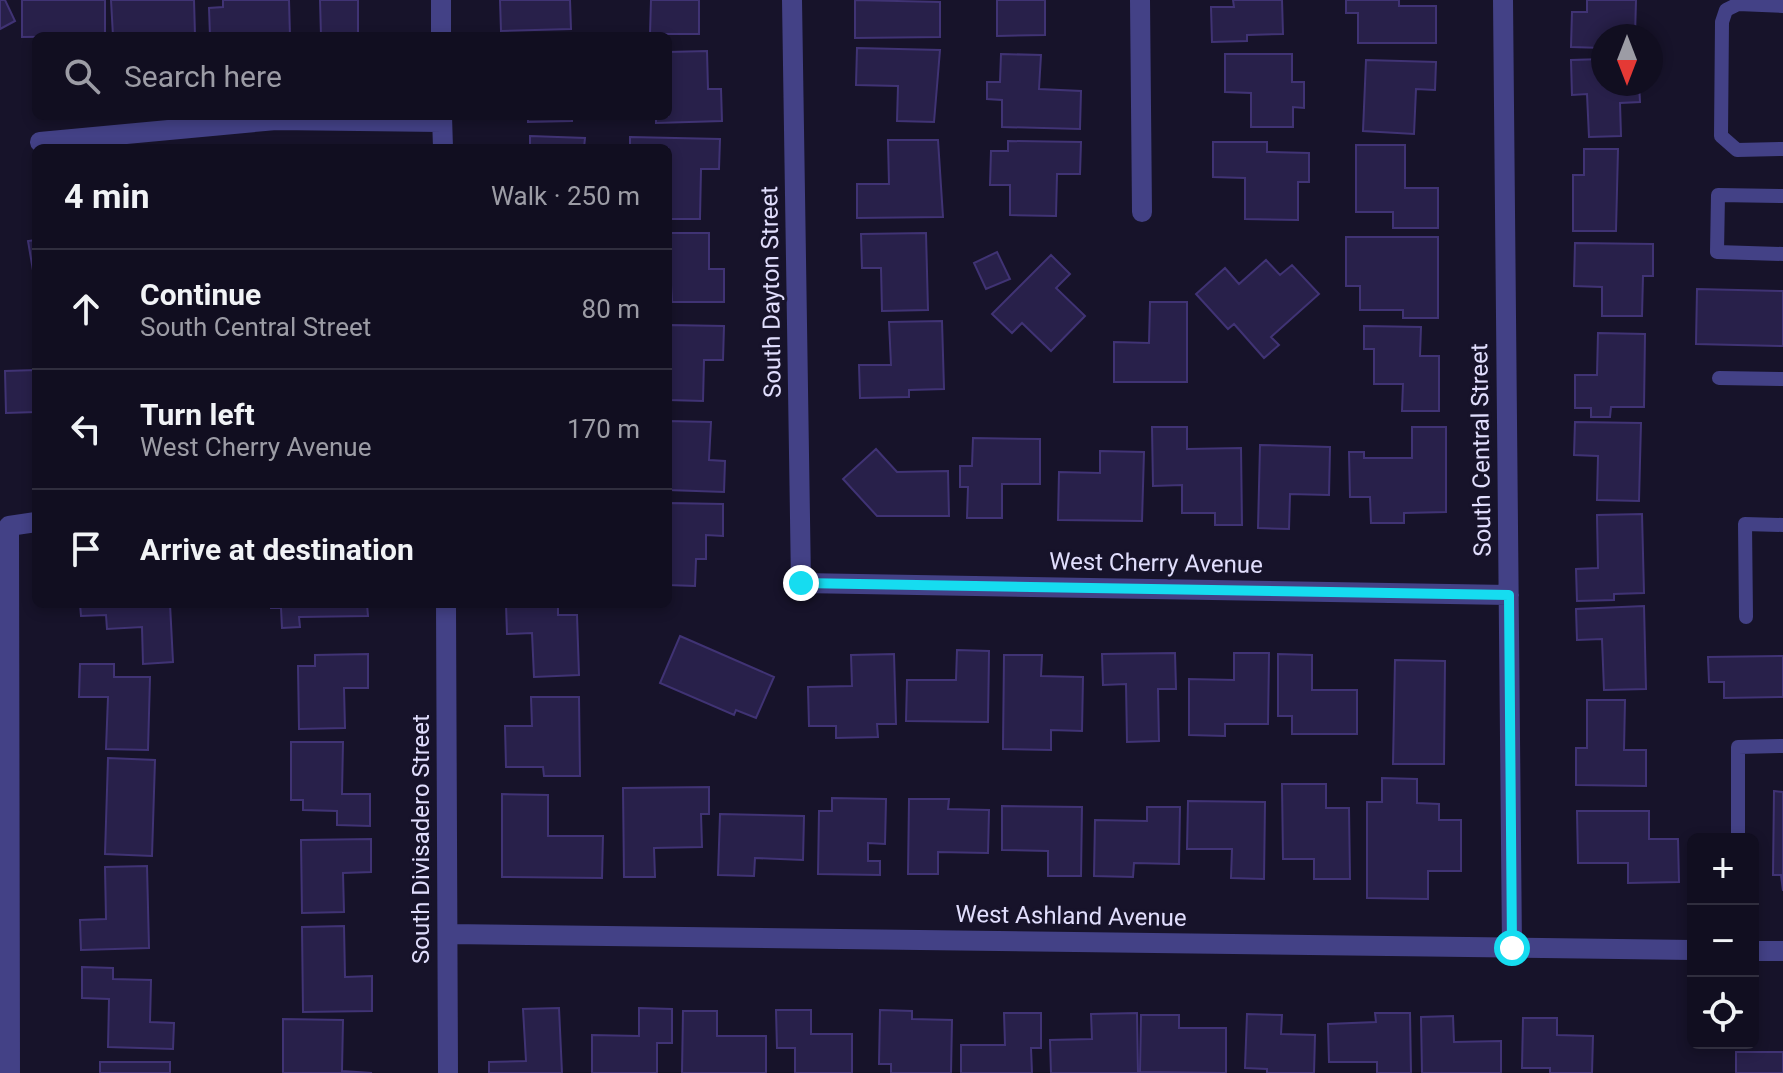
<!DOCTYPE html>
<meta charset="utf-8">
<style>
:root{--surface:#110e20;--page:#1e1c2d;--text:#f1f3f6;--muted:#9c9ca5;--line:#302e3e}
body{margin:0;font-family:Roboto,sans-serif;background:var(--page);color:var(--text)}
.controls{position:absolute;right:24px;bottom:24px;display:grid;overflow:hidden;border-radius:12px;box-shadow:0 4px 12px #0003}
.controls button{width:72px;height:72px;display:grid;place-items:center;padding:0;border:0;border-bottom:2px solid var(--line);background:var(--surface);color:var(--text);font:40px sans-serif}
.compass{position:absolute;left:1591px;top:24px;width:72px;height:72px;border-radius:50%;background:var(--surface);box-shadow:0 4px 12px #0003;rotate:180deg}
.stop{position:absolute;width:24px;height:24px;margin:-18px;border:6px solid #16dcf0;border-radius:50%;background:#fff}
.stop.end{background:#16dcf0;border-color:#fff;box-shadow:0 2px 8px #0008}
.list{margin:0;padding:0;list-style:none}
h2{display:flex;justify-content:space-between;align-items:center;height:104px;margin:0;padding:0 32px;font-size:34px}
h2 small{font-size:26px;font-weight:400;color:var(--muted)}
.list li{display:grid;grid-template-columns:52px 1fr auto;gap:24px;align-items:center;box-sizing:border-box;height:120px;padding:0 32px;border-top:2px solid var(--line)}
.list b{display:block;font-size:30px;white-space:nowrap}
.list p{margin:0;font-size:26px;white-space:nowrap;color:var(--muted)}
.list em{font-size:26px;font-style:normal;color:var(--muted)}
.icon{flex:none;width:44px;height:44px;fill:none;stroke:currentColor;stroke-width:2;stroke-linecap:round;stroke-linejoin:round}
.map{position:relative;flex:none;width:1783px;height:1073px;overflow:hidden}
.search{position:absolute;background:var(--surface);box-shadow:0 4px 12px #0003;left:32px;top:32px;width:640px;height:88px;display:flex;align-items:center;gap:20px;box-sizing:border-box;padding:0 28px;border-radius:12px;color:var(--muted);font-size:30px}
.panel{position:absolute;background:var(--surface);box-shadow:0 4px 12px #0003;left:32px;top:144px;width:640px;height:464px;border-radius:12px}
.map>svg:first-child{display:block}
.building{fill:#28204a;stroke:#403374;stroke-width:2}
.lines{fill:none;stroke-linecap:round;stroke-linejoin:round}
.service{stroke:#434186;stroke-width:14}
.minor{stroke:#434186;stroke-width:20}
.route{stroke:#16dcf0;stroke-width:10}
.labels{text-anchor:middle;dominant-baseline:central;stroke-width:6;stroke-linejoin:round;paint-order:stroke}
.street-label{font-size:24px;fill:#e1defd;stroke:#17132a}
</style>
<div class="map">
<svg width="1783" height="1073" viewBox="0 0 1783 1073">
<rect width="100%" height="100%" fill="#17132a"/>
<path class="building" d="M0,0h5l10,21 -15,8z
M22,0h83v36l-83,1z
M111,0h83l1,35 -82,1z
M223,0h66l1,36h-80l-1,-28 14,-1z
M320,0h38v36h-37z
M500,0h70l1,29 -70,2z
M651,0h48v34h-49z
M855,0l85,2v35l-85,1z
M997,0h48v35l-48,1z
M1233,0h49l1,34 -36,1v6l-35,1 -1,-35h23z
M1346,0h53v6h37v37h-78v-30h-12z
M1587,0h49l-1,36h-32v12l-32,-1 1,-35h15z
M857,48l83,2 -6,72 -37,-1 1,-35 -42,-1z
M707,51l1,38h13l1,32 -66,2v-7h12v-64z
M1001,54l40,1 -2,34 42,2 -1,38 -78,-2v-27l-15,-1v-17h13z
M1225,54h67v28h12v26l-11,-1v20h-42v-34l-26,-1z
M1603,59v25h36l1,18 -20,1 1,33 -32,1 -2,-43 -15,1 -1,-35z
M1366,60l70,2 -1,28 -19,-1 -2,45 -51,-3z
M528,116h44v5l-44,1z
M530,136l55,2 -1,10h-54z
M630,137l90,2 -1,30h-18l-1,50h-32v-71h-38z
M888,140h50l5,77 -86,1v-34h32z
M1008,141l73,1 -1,32h-23l-1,42 -46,-1v-30h-20l1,-34h17z
M1213,142h54v10l42,1v29h-11v38l-53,-1v-41l-32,-1z
M1356,145h49v43h33v40h-45v-16h-37z
M1584,149h34l-2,82h-43v-56h11z
M668,233h41v36h15v33h-52z
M926,233l2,77 -46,1 -1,-43h-19l-1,-34z
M1346,237h92v81h-35v-8h-43v-24h-14z
M36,240v48l-8,-47z
M1575,243l78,1v32h-10l-1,40h-40v-29l-28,-1z
M997,252l13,27 -24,10 -12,-26z
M1051,255l19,19 -14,14 29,28 -34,35 -29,-28 -10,10 -20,-19z
M1266,260l14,15 12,-10 27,29 -48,43 8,8 -15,13 -30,-34 -6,5 -32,-35 29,-26 14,16z
M1697,289l86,2v55l-87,-2z
M1150,302h37v80h-73v-40l35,1z
M942,321l2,68 -35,1v7l-49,1 -1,-33h32l-2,-43z
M669,325l55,1 -1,34h-19l-1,41 -35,-1z
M1364,326l57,1 -1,29h19v55h-37l1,-27h-29v-35h-10z
M1598,333l47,1 -1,73h-33l-1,10h-19v-9h-16v-33h22z
M36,370v42l-30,1 -1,-42z
M668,421l43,1 -2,38 16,1 -1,31 -56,-2z
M1575,422l66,1 -2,78 -42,-1 1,-44 -24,-1z
M1152,427h35v22l54,-1 1,77h-27v-12h-33v-28l-29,1z
M1412,427h34v85l-42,1v10h-33l-1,-26h-20l-1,-45h15v6h48z
M973,438l67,1v45h-38v34h-35l1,-31h-8v-21h12z
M1260,445l70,2 -1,48 -39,-1 -1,35 -31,-1z
M876,449l21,23 51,-1 1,45h-72l-34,-37z
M1100,451l44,1 -2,69 -84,-1 1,-48 41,1z
M668,503l55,1v32l-17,-1v24h-10l-1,27 -27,-1z
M1642,514l2,79 -30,1v6l-37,1 -1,-32 22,-1 -1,-53z
M80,604h90l3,58 -30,2 -1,-37 -35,2 -1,-14 -25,1z
M271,604h96l1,12 -69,1 1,10 -18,1 -1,-20h-10z
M506,604h52v11h19l2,60 -45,2 -2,-44 -25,1z
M1644,606l2,83 -42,1 -2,-51 -25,1 -1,-31z
M680,636l94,41 -18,41 -20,-8 -2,5 -74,-32z
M957,650l32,1 -1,71 -82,-1 1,-41h49z
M1175,653l1,36h-18l1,52 -32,1 -1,-58 -23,1 -1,-31z
M1234,653h35l-1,71h-43v12l-36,-1v-56l45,1z
M368,654v34h-24l1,40 -46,1 -1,-63h17v-11z
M894,654l2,70h-19l1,13 -42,1v-12h-27l-1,-39 44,-1 -1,-31z
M1278,654l34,1v35h45v44h-65v-18h-14z
M1004,655h38l-1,21 42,1 -1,54 -31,-1v20l-48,-1z
M1783,656v41l-59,1v-16h-15l-1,-25z
M1395,660l50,1 -1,103h-51z
M80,664h34v13h36l-2,73 -42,-1 2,-52h-29z
M531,697h48l1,79h-36l-1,-9h-37l-1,-41h27z
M1587,700h38l-1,50h22v36l-70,-1v-37h11z
M291,742h52l-1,52h28v32l-33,-1v-14l-34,-1v-10h-12z
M108,758l47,2 -3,96 -47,-2z
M1382,778l35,1v24l22,1v16h22v51h-33v28l-61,-1v-96h15z
M1282,784h44v24h23l1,71h-36v-20h-31z
M709,787v27h-8l1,33 -48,1 1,29h-31l-1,-89z
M1774,791l9,1v99l-2,-16h-8z
M502,794l46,1v41h55l-1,42 -100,-1z
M832,798l54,1 -1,45 -17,-1v18h12v14l-62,-1 1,-63h13z
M909,799h40l-1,10 41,1 -1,43 -50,-1v22h-30z
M1188,801l77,1 -1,77 -33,-1 1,-29h-45z
M1002,806l80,1 -1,69h-33v-25l-46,-1z
M1147,807h33l-1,57 -45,-1 -1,14 -39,-1 1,-56 52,1z
M1577,811h72v28h29l1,43 -51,1v-20h-50z
M720,814l84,2 -1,44 -48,-2 -1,18 -36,-1z
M371,839v33l-28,1 1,39 -42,1 -1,-73z
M147,866l2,82 -68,2 -1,-30 26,-1 -1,-52z
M344,926l1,51 27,-1v35l-69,1 -1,-85z
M82,967l31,1v11l38,1 -1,42 24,1 -1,26 -65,-2 1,-48 -27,-1z
M559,1008l3,65h-73v-11l37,-1 -3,-52z
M639,1008l33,1v34h-15v30h-65v-38l47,1z
M776,1010h35v24h41v39h-57v-25h-18z
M880,1010l32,1v8l40,1 -1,53h-60v-9h-12z
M683,1011h34v25h49v37h-84z
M1004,1013h37v35h-10l1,25h-71v-28h44z
M1137,1013l1,60h-87l-1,-33 42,-1 -1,-25z
M1375,1013h35l1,60h-34v-11h-48l-1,-38 48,-2z
M1247,1014l35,1 -1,19 34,1 -1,38h-47v-4l-22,-1z
M1141,1015h38v13h47v45l-86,-1z
M1453,1016l1,26 47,-1v32h-79l-1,-56z
M1523,1018h34v17l36,1 -1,37h-42v-5h-28z
M283,1019l60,1 -1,51 30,2h-89z
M1736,1052h47v21h-47z
M100,1062h70v11h-70z"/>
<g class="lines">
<path class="service" d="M1783,6l-45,-2 -12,6 -4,12 -1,114 16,14 46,-1
M1783,196l-65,-1 -1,57 66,2
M1719,378l64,1
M1746,617l-1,-93 38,1
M1738,839v-92l45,-1"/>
<path class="minor" d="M441,0v36
M792,0l9,583 708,12
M1140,0l2,212
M1503,0l9,948
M442,116l1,32
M40,142l236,-22 166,2
M446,604l2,469
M448,934l1245,16
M1753,951h30
M10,1073l-1,-547 27,-4"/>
</g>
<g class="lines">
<path class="route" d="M801,583l708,12 3,353"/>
</g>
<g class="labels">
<g class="street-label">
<text transform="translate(771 292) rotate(-91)">South Dayton Street</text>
<text transform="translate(1481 450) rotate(-91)">South Central Street</text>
<text transform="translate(1156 563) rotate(1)">West Cherry Avenue</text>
<text transform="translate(421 839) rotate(-90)">South Divisadero Street</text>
<text transform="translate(1071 916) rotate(1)">West Ashland Avenue</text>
</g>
</g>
</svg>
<div class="controls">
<button>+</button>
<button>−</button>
<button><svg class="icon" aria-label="locate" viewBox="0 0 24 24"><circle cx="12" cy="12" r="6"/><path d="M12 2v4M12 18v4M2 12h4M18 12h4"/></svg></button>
</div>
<svg class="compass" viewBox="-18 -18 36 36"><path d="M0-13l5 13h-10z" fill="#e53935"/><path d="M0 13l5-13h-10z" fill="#9c9ca5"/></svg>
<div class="stop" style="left:1512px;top:948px"></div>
<div class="stop end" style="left:801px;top:583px"></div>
<div class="search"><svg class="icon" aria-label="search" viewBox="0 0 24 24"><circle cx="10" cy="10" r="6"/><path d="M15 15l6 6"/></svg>Search here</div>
<section class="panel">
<h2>4 min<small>Walk · 250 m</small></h2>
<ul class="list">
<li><svg class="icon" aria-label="ahead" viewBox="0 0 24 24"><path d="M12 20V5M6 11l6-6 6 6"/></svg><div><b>Continue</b><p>South Central Street</p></div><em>80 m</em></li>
<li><svg class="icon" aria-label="left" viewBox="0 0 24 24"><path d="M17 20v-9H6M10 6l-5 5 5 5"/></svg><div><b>Turn left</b><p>West Cherry Avenue</p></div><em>170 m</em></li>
<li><svg class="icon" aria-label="arrive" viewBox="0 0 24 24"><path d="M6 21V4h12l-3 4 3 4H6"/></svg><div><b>Arrive at destination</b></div></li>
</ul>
</section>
</div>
